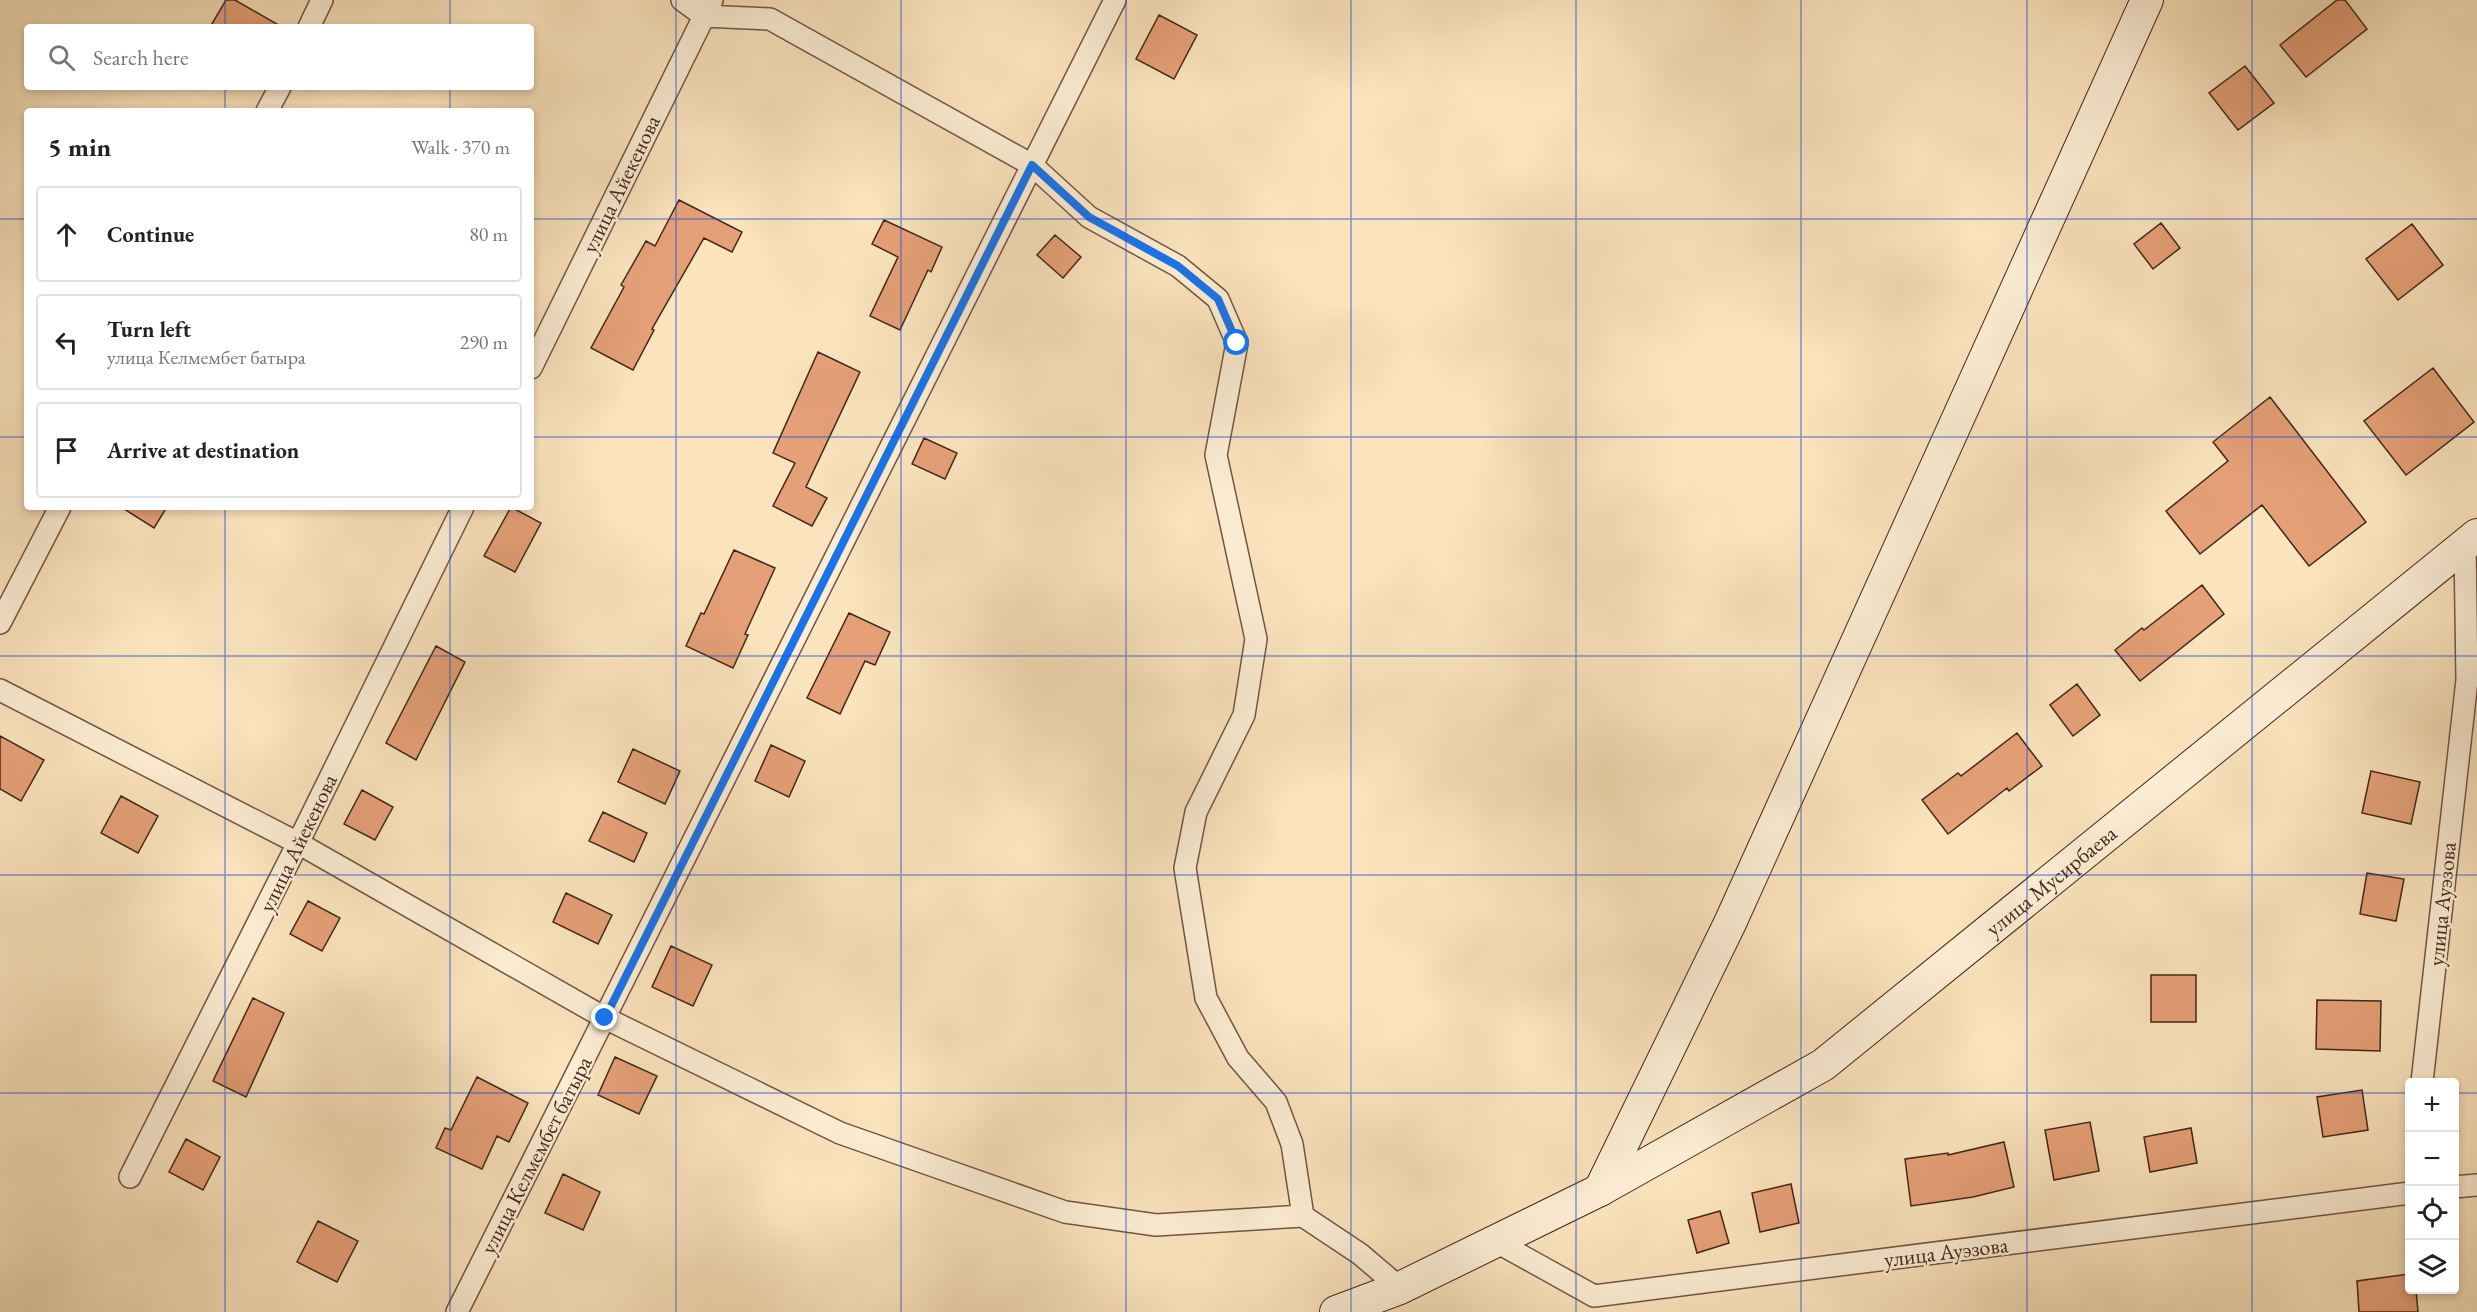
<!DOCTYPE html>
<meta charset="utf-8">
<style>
:root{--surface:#fff;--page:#f6f6f6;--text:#222;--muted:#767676;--line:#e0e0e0}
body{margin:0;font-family:"EB Garamond",serif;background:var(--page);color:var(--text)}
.controls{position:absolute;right:18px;bottom:18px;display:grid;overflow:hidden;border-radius:6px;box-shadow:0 3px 9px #0003}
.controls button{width:54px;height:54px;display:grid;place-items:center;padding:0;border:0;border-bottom:2px solid var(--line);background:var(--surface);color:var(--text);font:30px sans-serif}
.stop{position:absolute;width:18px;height:18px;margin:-14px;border:4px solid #1a73e8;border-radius:50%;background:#fff}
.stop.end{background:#1a73e8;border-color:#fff;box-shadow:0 2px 6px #0008}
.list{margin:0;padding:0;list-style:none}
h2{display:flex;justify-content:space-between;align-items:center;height:78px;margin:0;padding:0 24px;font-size:26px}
h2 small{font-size:20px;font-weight:400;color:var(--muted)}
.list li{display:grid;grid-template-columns:39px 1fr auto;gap:18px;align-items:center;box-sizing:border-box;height:96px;margin:0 12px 12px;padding:0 12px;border:2px solid var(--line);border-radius:6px}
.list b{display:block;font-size:22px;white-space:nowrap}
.list p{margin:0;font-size:20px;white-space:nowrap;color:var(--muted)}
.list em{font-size:20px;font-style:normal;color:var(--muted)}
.icon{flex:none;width:33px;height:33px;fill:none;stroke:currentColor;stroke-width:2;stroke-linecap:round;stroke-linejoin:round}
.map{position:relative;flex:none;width:2477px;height:1312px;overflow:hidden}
.search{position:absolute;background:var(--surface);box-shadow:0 3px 9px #0003;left:24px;top:24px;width:510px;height:66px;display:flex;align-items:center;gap:15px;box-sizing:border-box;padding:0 21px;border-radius:6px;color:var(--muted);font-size:22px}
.panel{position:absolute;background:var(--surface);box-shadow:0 3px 9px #0003;left:24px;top:108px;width:510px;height:402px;border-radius:6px}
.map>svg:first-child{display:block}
.building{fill:#e5a077;stroke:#43261b;stroke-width:1.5}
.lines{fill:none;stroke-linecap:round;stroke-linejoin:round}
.street-casing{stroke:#715544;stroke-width:24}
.secondary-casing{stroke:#43261b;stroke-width:34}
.street{stroke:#fcedd4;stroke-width:21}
.secondary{stroke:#fcedd4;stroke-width:32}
.route{stroke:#1a73e8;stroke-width:8}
.grid{fill:none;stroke:#1d4ed8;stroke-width:1.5;stroke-opacity:0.55}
.labels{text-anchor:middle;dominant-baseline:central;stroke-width:5;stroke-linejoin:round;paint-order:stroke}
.street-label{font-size:22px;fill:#43261b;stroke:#fcedd4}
</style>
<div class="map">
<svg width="2477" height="1312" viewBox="0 0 2477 1312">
<rect width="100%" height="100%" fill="#fae3bd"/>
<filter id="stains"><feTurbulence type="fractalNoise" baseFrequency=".00333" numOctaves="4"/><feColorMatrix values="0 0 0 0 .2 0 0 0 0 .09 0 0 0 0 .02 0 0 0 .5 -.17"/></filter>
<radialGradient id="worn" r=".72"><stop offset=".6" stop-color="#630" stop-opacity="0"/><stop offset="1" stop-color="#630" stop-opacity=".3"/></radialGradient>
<path class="building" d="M226,0h9l47,27h-72z
M2337,0h8l22,29 -61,48 -26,-32z
M1159,15l38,20 -23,44 -38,-20z
M2245,66l29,37 -36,27 -29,-37z
M679,200l63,32 -10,20 -28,-14 -52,91 2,1 -21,40 -42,-22 33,-61 -3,-2 25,-44 9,5z
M884,220l58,27 -11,25 -3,-2 -28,60 -30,-14 28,-59 -26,-13z
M2161,223l19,25 -27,21 -19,-25z
M2412,224l31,41 -45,35 -32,-41z
M1055,235l26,22 -18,21 -26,-23z
M818,352l42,20 -54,115 21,11 -15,28 -39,-20 22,-43 -22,-10z
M2433,368l41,54 -68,53 -42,-54z
M2270,397l96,125 -57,44 -47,-61 -62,49 -34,-43 62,-50 -15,-19z
M924,438l33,15 -12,26 -33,-15z
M121,507h46l-13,21z
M511,507l30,16 -26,49 -31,-16z
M734,550l41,18 -30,66 3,1 -15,33 -47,-22 15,-33 3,1z
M2202,585l22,29 -84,67 -25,-31 27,-22 2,2z
M849,613l41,19 -15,33 -10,-4 -25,53 -33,-16z
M436,646l29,16 -49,98 -30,-17z
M2077,684l23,31 -27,21 -23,-31z
M2017,733l25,33 -33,25 -2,-3 -59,46 -26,-34 36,-27 3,3z
M0,736l44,24 -23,41 -21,-12z
M771,745l34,16 -16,36 -34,-16z
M633,749l47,22 -15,33 -47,-22z
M2371,771l49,11 -9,42 -49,-11z
M362,790l31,17 -18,33 -31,-16z
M121,796l37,20 -20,37 -37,-20z
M603,812l44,21 -13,29 -45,-21z
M2367,873l37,6 -8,42 -36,-7z
M566,893l46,22 -14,29 -45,-22z
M308,901l32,17 -18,33 -32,-17z
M671,946l41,19 -19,41 -41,-19z
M2151,975h45v47h-45z
M253,998l31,15 -38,84 -33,-16z
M2317,1000l64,1 -1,50 -64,-2z
M615,1057l42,19 -18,38 -41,-19z
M477,1077l51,26 -19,39 -12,-6 -15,33 -46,-21 9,-20 6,2z
M2362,1090l6,40 -45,7 -6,-40z
M2090,1122l9,49 -45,9 -9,-50z
M2191,1128l6,35 -47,9 -6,-35z
M186,1139l34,18 -17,33 -34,-18z
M2004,1142l10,45 -41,10 -62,9 -6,-47 43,-6v2z
M563,1174l37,18 -17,38 -38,-17z
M1791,1184l8,39 -39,9 -8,-39z
M1720,1211l9,32 -32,10 -9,-33z
M318,1221l40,20 -21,41 -40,-20z
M2409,1274v16h7l2,22h-59l-2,-31z"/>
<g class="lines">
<g class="street-casing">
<path id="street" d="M682,0l22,16 66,3 262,146 57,52 89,49 40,33 19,44 -21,112 40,184 -12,76 -48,97 -11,56 21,130 32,60 38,44 16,42 11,72
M309,27l13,-27
M267,111l13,-24
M531,368l181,-368
M0,623l60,-116
M0,690l298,153 307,175 235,115 225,79 91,13 147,-9 57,38 40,34
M2422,1082l45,-402 -2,-135
M130,1177l168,-334 165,-336
M2454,1187l23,-2
M1495,1241l99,55 816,-103
M457,1312l658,-1312"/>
</g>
<g class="secondary-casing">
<g id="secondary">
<path d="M1600,1190l130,-267 417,-923"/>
<path id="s1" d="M1336,1312l64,-24 200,-98 223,-125 654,-530"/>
</g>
</g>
<use href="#street" class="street"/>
<use href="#secondary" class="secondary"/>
</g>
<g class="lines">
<path class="route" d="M605,1018l427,-853 57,52 89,49 40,33 19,44"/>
</g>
<path class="grid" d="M225,0v27M450,0v27M676,0v1312M901,0v1312M1126,0v1312M1351,0v1312M1576,0v1312M1801,0v1312M2027,0v1312M2252,0v1312M225,87v24M450,87v24M0,219h27M531,219h1946M0,437h27M531,437h1946M225,507v805M450,507v805M0,656h2477M0,875h2477M0,1093h2410M2454,1093h23"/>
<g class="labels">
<g class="street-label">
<text transform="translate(621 184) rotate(-64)">улица Айекенова</text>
<text transform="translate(298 843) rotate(-64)">улица Айекенова</text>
<text stroke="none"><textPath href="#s1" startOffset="840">улица Мусирбаева</textPath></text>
<text transform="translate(2442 904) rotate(-84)">улица Ауэзова</text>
<text transform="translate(536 1155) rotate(-63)">улица Келмембет батыра</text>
<text transform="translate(1946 1252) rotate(-7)">улица Ауэзова</text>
</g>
</g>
<rect width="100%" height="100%" filter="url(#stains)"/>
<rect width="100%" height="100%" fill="url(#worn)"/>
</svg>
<div class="controls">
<button>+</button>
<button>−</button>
<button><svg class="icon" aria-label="locate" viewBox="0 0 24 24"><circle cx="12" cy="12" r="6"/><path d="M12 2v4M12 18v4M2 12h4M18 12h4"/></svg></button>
<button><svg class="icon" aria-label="layers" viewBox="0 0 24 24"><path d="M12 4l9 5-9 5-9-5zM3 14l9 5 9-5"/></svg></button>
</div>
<div class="stop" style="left:1237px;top:343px"></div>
<div class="stop end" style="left:605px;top:1018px"></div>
<div class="search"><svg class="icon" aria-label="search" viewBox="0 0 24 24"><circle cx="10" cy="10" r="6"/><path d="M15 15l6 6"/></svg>Search here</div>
<section class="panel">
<h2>5 min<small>Walk · 370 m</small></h2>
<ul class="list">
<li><svg class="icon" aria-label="ahead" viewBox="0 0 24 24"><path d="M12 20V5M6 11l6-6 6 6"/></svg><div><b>Continue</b></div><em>80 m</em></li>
<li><svg class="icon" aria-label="left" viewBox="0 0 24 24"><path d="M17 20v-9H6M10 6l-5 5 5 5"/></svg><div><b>Turn left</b><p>улица Келмембет батыра</p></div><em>290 m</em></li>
<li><svg class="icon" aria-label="arrive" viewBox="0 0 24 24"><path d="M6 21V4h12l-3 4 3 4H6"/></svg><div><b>Arrive at destination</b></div></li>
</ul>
</section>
</div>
